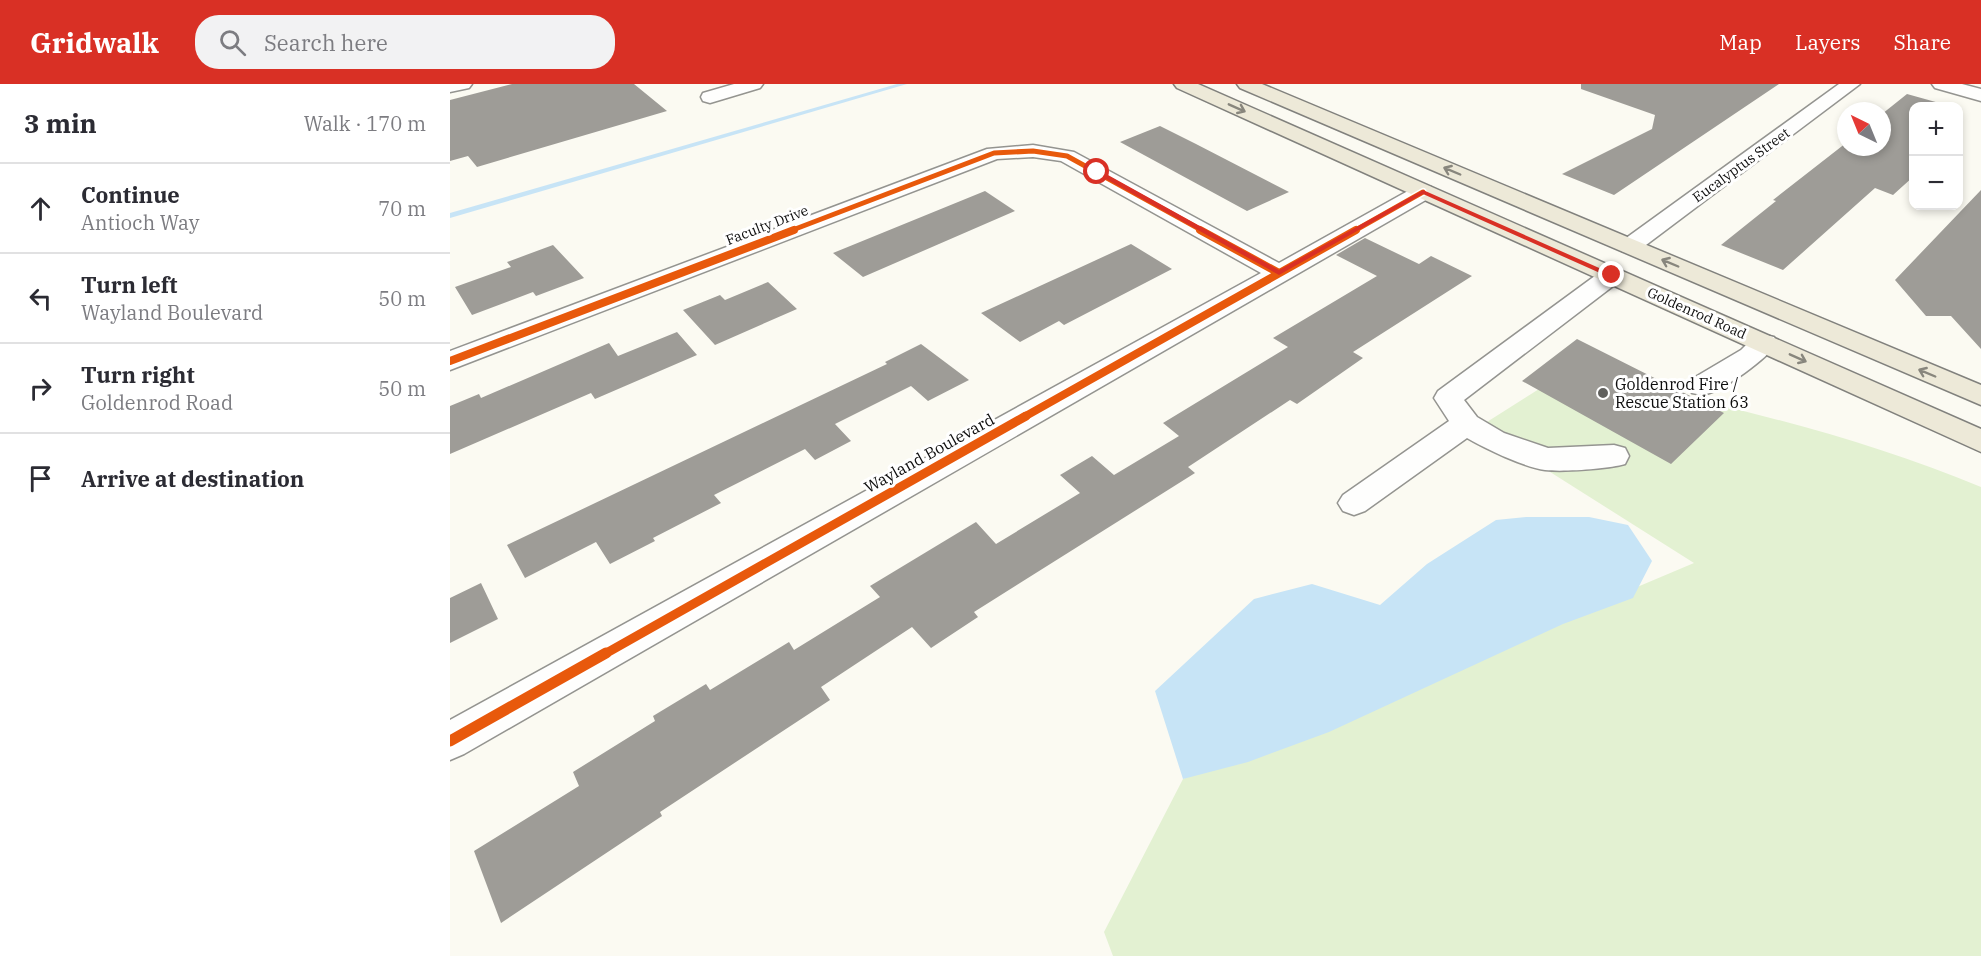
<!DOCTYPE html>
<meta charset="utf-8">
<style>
:root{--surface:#fff;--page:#f2f2f3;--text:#2b2b33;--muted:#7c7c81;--line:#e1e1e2;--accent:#d93025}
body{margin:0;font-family:"IBM Plex Serif",serif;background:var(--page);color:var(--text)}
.controls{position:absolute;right:18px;top:18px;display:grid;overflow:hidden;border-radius:12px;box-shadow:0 3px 9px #0003}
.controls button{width:54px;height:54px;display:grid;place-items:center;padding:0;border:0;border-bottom:2px solid var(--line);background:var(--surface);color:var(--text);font:30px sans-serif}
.compass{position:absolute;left:1387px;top:18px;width:54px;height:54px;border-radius:50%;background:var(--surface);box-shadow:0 3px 9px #0003;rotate:317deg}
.stop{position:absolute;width:18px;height:18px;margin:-14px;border:4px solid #d93025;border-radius:50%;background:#fff}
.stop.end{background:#d93025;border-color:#fff;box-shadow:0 2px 6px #0008}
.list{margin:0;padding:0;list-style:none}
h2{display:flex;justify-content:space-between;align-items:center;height:78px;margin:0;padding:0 24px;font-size:26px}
h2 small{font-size:20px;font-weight:400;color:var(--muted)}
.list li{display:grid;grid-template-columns:39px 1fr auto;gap:18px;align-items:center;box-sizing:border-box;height:90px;padding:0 24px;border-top:2px solid var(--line)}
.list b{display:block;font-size:22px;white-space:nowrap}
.list p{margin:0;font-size:20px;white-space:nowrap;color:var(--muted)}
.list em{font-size:20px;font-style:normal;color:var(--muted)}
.icon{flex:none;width:33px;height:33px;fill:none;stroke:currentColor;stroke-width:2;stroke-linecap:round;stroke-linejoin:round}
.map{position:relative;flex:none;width:1531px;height:872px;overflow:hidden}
header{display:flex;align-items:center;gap:36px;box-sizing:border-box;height:84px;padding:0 30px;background:var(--accent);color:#fff}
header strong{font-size:28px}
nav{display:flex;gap:33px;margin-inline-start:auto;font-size:21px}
.search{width:420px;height:54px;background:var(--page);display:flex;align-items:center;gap:15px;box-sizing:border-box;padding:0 21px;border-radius:24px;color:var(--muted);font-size:22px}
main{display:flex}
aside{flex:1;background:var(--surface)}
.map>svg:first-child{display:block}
.green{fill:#e3f1d2}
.water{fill:#c7e4f6}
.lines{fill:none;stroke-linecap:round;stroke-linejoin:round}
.stream{fill:#c7e4f6;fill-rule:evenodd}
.building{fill:#9e9c97}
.minor-casing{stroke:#949490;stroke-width:3}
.major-casing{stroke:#81817d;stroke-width:3}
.minor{fill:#fefefd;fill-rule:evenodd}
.major{fill:#ede9d8;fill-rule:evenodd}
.cycleway-far3-casing{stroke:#fff;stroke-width:8}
.cycleway-far2-casing{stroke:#fff;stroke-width:10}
.cycleway-far1-casing{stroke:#fff;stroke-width:13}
.cycleway-casing{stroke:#fff;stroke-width:15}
.cycleway-far3{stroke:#e8590c;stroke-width:5}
.cycleway-far2{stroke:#e8590c;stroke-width:8}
.cycleway-far1{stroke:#e8590c;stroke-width:9}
.cycleway{stroke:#e8590c;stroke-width:11}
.oneway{stroke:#88867d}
.route{fill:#d93025}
.poi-dot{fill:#60605d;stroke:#fff;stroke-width:2}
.labels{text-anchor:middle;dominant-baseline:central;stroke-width:6;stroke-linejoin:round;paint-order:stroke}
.far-street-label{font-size:14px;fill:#0d0d0d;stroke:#fff}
.poi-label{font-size:16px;fill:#0d0d0d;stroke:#fff;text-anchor:start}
.street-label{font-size:16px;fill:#0d0d0d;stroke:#fff}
</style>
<header>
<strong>Gridwalk</strong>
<div class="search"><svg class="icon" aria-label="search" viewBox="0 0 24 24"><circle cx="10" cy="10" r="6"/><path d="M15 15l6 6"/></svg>Search here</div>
<nav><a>Map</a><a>Layers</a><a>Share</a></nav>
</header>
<main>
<aside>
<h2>3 min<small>Walk · 170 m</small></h2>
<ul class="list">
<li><svg class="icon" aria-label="ahead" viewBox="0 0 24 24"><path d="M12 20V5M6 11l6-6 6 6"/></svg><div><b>Continue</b><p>Antioch Way</p></div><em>70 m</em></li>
<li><svg class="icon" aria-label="left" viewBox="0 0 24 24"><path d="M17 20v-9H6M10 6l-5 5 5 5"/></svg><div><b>Turn left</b><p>Wayland Boulevard</p></div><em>50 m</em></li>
<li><svg class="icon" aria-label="right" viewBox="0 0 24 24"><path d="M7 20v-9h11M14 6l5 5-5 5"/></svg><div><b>Turn right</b><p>Goldenrod Road</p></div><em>50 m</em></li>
<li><svg class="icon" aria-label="arrive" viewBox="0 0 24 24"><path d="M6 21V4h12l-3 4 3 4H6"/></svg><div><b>Arrive at destination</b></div></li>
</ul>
</aside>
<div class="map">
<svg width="1531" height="872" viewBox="0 0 1531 872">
<rect width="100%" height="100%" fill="#fbfaf2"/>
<path class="green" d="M1164,297c124,27 249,57 367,106v469h-868l-9,-24 79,-153 511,-216 -215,-136 68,-43z"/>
<path class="water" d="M1076,433h63l39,8 24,36 -19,37 -70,26 -234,108 -81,30 -65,17 -28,-88 99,-92 58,-15 68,21 47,-41 69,-44z"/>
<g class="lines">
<path class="stream" d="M447,0h10l-457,134v-5z"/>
</g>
<path class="building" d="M62,0h122l33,27 -190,56 -9,-11 -18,5v-61z
M1131,0h198l-165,111 -52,-21 90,-45 3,-14 -74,-26z
M1457,10l43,12h-36v70l-21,19 -18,-7 -92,82 -62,-25 55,-44 -3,-1 73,-57v4h36v-33z
M710,42l36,18 93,48 -42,19 -127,-69z
M1531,106v159l-30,-33h-25l-31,-36z
M535,107l30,20 -152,66 -30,-24z
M915,154l54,26 12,-8 41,20 -119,76 10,6 -66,46 -7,-4 -102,67 7,6 -221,139 4,5 -47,31 -19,-21 -91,60 9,13 -170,112 2,4 -161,107 -27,-72 105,-65 -6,-14 82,-51 -2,-5 53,-32 4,6 79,-48 5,8 86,-53 -10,-11 106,-64 20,22 84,-51 -20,-18 32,-19 22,19 65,-39 -16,-13 125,-76 -15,-9 104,-62 -41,-21z
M681,160l41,25 -108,56 -5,-4 -39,21 -39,-29z
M103,161l31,33 -48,18 -3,-4 -61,23 -17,-28 56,-20 -4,-5z
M318,198l29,27 -82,36 -32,-35 37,-15 5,5z
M227,248l20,23 -102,44 -4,-6 -141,61v-48l29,-12 2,4 128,-55 9,13z
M1127,255l147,74 -53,51 -149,-83z
M471,260l48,36 -41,21 -17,-15 -76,38 16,17 -36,19 -10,-11 -91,46 7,8 -68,35 2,3 -45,23 -14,-22 -71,36 -18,-33 380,-181 -2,-2z
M31,499l17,36 -48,24v-45z"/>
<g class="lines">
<g class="minor-casing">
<path id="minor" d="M0,0h22l-3,4 -19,4z
M284,0h29l-3,4 -50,15 -7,-2 -2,-4 2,-4z
M1389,0h21l-222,167 -8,2 -8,-2 -4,-5 4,-5z
M1482,0h30l19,5v12l-46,-13z
M583,61l41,7 205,111 136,-76 8,-2 8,2 3,5 -3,5 -967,557 -14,6v-40l811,-447 -200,-112 -28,-4 -36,2 -547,211v-19l537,-202z
M1162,184l9,2 3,5 -3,5 -157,120 13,17 27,16 44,15 66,-3 11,3 4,8 -4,8c-17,5 -62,8 -80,6 -21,-3 -59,-21 -78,-32l-102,73 -11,4 -11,-4 -5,-8 5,-8 106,-74 -15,-23 4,-7 165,-121z
M1314,251l10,2 3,6c-10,16 -53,47 -71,51 -5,1 -9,0 -14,-1l-4,-7 4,-7 49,-29 13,-13z"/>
</g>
<g class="major-casing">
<path id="major" d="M724,0h24l783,345v23l-804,-364z
M787,0h25l719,301v20l-741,-317z"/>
</g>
<use href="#minor" class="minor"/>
<use href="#major" class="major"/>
<g class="cycleway-far3-casing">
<path id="cycleway-far3" d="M340,147l204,-78 39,-2 34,5 136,75
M904,147l69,-39"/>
</g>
<g class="cycleway-far2-casing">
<path id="cycleway-far2" d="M750,146l79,43
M0,277l344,-131
M574,333l332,-187"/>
</g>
<g class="cycleway-far1-casing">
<path id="cycleway-far1" d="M153,571l423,-239"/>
</g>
<g class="cycleway-casing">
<path id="cycleway" d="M0,657l156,-88"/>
</g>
<use href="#cycleway-far3" class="cycleway-far3"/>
<use href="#cycleway-far2" class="cycleway-far2"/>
<use href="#cycleway-far1" class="cycleway-far1"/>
<use href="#cycleway" class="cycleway"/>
</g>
<defs><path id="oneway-shaft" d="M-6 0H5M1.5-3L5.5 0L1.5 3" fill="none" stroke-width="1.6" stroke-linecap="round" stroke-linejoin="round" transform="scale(1.5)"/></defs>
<g class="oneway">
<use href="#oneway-shaft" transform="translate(787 24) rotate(24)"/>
<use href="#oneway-shaft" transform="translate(1002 87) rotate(-157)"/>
<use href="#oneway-shaft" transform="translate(1220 179) rotate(-157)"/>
<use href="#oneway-shaft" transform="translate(1348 274) rotate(24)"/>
<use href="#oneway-shaft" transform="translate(1477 289) rotate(-157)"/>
</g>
<path class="route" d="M645,86h4l180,100 144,-80 192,85 -6,2 -186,-83 -144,81 -184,-102z"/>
<circle class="poi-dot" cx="1153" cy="309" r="6"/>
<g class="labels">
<g class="far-street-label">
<text transform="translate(1291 81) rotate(-36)">Eucalyptus Street</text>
<text transform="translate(317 141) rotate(-21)">Faculty Drive</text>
<text transform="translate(1247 229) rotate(24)">Goldenrod Road</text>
</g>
<g class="poi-label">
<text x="1165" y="300">Goldenrod Fire /<tspan x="1165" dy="18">Rescue Station 63</tspan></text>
</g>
<g class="street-label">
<text transform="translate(479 369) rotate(-29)">Wayland Boulevard</text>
</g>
</g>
</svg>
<div class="controls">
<button>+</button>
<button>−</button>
</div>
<svg class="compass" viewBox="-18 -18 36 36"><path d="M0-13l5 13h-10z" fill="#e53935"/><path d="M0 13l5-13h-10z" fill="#7c7c81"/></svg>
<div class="stop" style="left:647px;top:88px"></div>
<div class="stop end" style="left:1162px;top:191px"></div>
</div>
</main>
